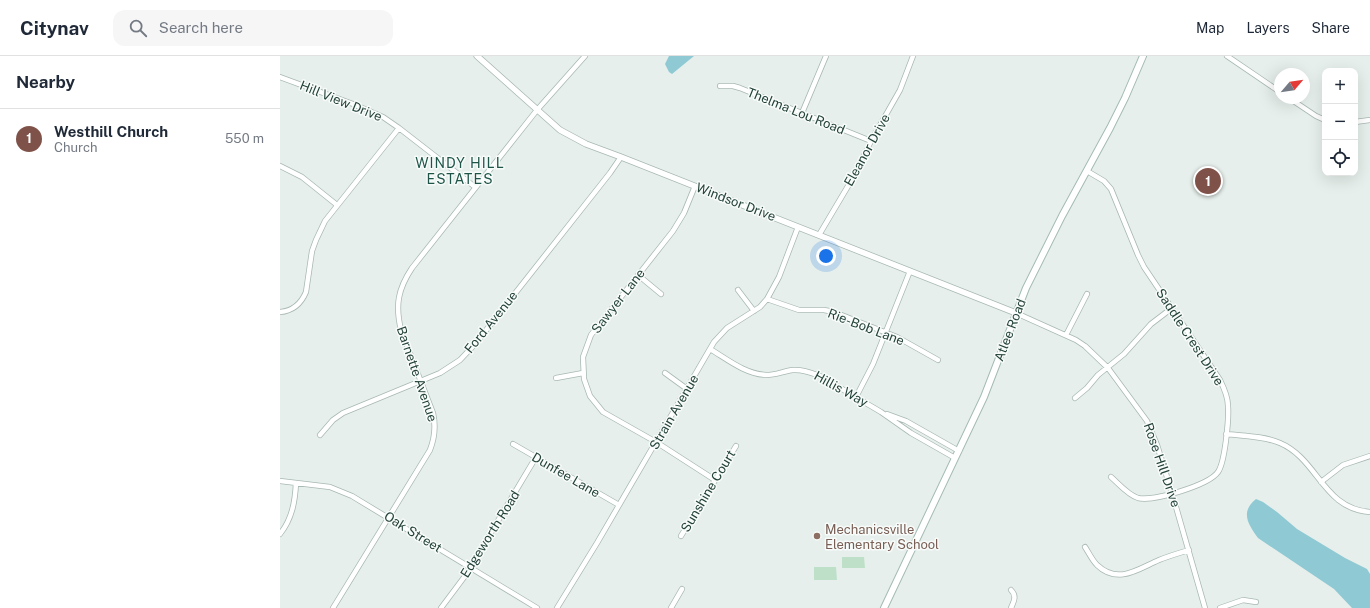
<!DOCTYPE html>
<meta charset="utf-8">
<style>
:root{--surface:#fff;--page:#f6f6f7;--text:#1f2937;--muted:#747a83;--line:#e0e1e3;--accent:#7f5249}
body{margin:0;font-family:"Public Sans",sans-serif;background:var(--page);color:var(--text)}
.controls{position:absolute;right:12px;top:12px;display:grid;overflow:hidden;border-radius:8px;box-shadow:0 4px 16px #0002}
.controls button{width:36px;height:36px;display:grid;place-items:center;padding:0;border:0;border-bottom:1px solid var(--line);background:var(--surface);color:var(--text);font:20px sans-serif}
.compass{position:absolute;left:994px;top:12px;width:36px;height:36px;border-radius:50%;background:var(--surface);box-shadow:0 4px 16px #0002;rotate:61deg}
.you{position:absolute;left:546px;top:200px;width:14px;height:14px;margin:-10px;border:3px solid #fff;border-radius:50%;background:#1a73e8;box-shadow:0 0 0 6px #1a73e833}
.badge{display:grid;place-items:center;width:26px;height:26px;border-radius:50%;background:var(--accent);color:#fff;font-size:13px;font-weight:700}
.pin{position:absolute;translate:-50% -50%;border:2px solid #fff;box-shadow:0 1px 4px #0006}
.list{margin:0;padding:0;list-style:none}
h2{display:flex;justify-content:space-between;align-items:center;height:52px;margin:0;padding:0 16px;font-size:17px}
h2 small{font-size:13px;font-weight:400;color:var(--muted)}
.list li{display:grid;grid-template-columns:26px 1fr auto;gap:12px;align-items:center;box-sizing:border-box;height:60px;padding:0 16px;border-top:1px solid var(--line)}
.list b{display:block;font-size:15px;white-space:nowrap}
.list p{margin:0;font-size:13px;white-space:nowrap;color:var(--muted)}
.list em{font-size:13px;font-style:normal;color:var(--muted)}
.icon{flex:none;width:22px;height:22px;fill:none;stroke:currentColor;stroke-width:2;stroke-linecap:round;stroke-linejoin:round}
.map{position:relative;flex:none;width:1090px;height:552px;overflow:hidden}
header{display:flex;align-items:center;gap:24px;box-sizing:border-box;height:56px;padding:0 20px;background:var(--surface);border-bottom:1px solid var(--line)}
header strong{font-size:19px}
nav{display:flex;gap:22px;margin-inline-start:auto;font-size:14px}
.search{width:280px;height:36px;background:var(--page);display:flex;align-items:center;gap:10px;box-sizing:border-box;padding:0 14px;border-radius:12px;color:var(--muted);font-size:15px}
main{display:flex}
aside{flex:1;background:var(--surface)}
.map>svg:first-child{display:block}
.green{fill:#bfe0c8}
.water{fill:#8ec9d4}
.lines{fill:none;stroke-linecap:round;stroke-linejoin:round}
.minor-casing{stroke:#a8b8b2;stroke-width:6}
.tertiary-casing{stroke:#a8b8b2;stroke-width:7}
.secondary-casing{stroke:#a4bbb3;stroke-width:8}
.minor{stroke:#fff;stroke-width:4.5}
.tertiary{stroke:#fff;stroke-width:5.5}
.secondary{stroke:#fff;stroke-width:6}
.education-dot{fill:#8d6e63;stroke:#f7fbf9;stroke-width:1.5}
.labels{text-anchor:middle;dominant-baseline:central;stroke-width:3;stroke-linejoin:round;paint-order:stroke}
.street-label{font-size:13px;fill:#24423a;stroke:#f7fbf9}
.education-label{font-size:13px;fill:#785e54;stroke:#f7fbf9;text-anchor:start}
.neighbourhood-label{font-size:14px;letter-spacing:1px;fill:#1f5548;stroke:#f7fbf9}
</style>
<header>
<strong>Citynav</strong>
<div class="search"><svg class="icon" aria-label="search" viewBox="0 0 24 24"><circle cx="10" cy="10" r="6"/><path d="M15 15l6 6"/></svg>Search here</div>
<nav><a>Map</a><a>Layers</a><a>Share</a></nav>
</header>
<main>
<aside>
<h2>Nearby<small></small></h2>
<ul class="list">
<li><span class="badge">1</span><div><b>Westhill Church</b><p>Church</p></div><em>550 m</em></li>
</ul>
</aside>
<div class="map">
<svg width="1090" height="552" viewBox="0 0 1090 552">
<rect width="100%" height="100%" fill="#e6efeb"/>
<path class="green" d="M562,501h22l1,11h-23z
M534,511h22l1,13h-23z"/>
<path class="water" d="M389,0h25l-22,18 -3,-2 -4,-8z
M976,443l7,3 14,10 20,17 48,29 22,11 3,5v34h-18l-18,-19 -76,-51c-10,-14 -18,-26 -2,-39z"/>
<g class="lines">
<g class="minor-casing">
<path id="minor" d="M947,0l53,36
M0,21l73,27 30,13 16,11 76,59
M440,30h13l7,2 131,53
M1009,42l27,18 9,4
M522,57l24,-57
M1075,66l15,-2
M0,110l22,11 35,28
M807,115l17,10 7,8 27,66 6,12 76,113c4,8 8,17 8,26 1,13 -3,56 -10,66 -9,13 -65,30 -80,26 -10,-3 -19,-14 -27,-21
M415,130l-11,27 -11,18 -82,104 -8,22 1,22 6,17 13,16 53,30 59,38
M539,179l35,-59 17,-35 29,-51 13,-34
M358,219l23,19
M458,234l16,21
M487,243l32,11h25l10,2 63,25 41,23
M0,256c12,-1 21,-8 26,-20l6,-41 4,-11 9,-19 74,-93
M736,257l60,27 9,6 23,22 39,53 10,24 15,48 33,115
M786,279l21,-41
M430,293c17,10 35,25 56,26 10,0 18,-4 27,-5 10,-1 19,3 27,6l61,36 30,21 44,25
M385,317l22,16
M276,322l27,-5
M576,341l17,-33 37,-93
M795,342l12,-10 11,-13 26,-21 27,-30 21,-16
M607,358l19,7 53,30
M946,378c17,2 38,2 54,9 38,16 43,66 90,69
M40,379l13,-15 10,-7 97,-40 20,-13 16,-17 134,-170 11,-16
M233,388l106,61
M0,425l50,6 22,9 185,112
M1041,426l22,-17 27,-9
M0,478c12,-15 15,-32 16,-51
M401,480l55,-90
M805,491c4,6 7,13 12,18 21,20 41,4 62,-5 10,-4 20,-7 30,-10
M53,552l97,-158c5,-13 6,-24 3,-37l-32,-83c-6,-25 -3,-41 11,-62l125,-158 48,-54
M161,552l24,-32 71,-119
M277,552l40,-65 117,-201 13,-14 33,-21 7,-8 12,-22 19,-50
M391,552l11,-19
M731,552c3,-7 6,-12 0,-18
M940,552l23,-8 13,2"/>
</g>
<g class="tertiary-casing">
<path id="tertiary" d="M197,0l83,74 26,14 35,13 395,156"/>
</g>
<g class="secondary-casing">
<path id="secondary" d="M604,552l100,-211 42,-109 36,-72 48,-88 15,-30 18,-42"/>
</g>
<use href="#minor" class="minor"/>
<use href="#tertiary" class="tertiary"/>
<use href="#secondary" class="secondary"/>
</g>
<circle class="education-dot" cx="537" cy="480" r="4"/>
<g class="labels">
<g class="street-label">
<text transform="translate(61 45) rotate(22)">Hill View Drive</text>
<text transform="translate(516 55) rotate(22)">Thelma Lou Road</text>
<text transform="translate(587 94) rotate(-61)">Eleanor Drive</text>
<text transform="translate(456 146) rotate(21)">Windsor Drive</text>
<text transform="translate(338 245) rotate(-52)">Sawyer Lane</text>
<text transform="translate(211 266) rotate(-51)">Ford Avenue</text>
<text transform="translate(586 271) rotate(21)">Rie-Bob Lane</text>
<text transform="translate(730 274) rotate(-69)">Atlee Road</text>
<text transform="translate(910 281) rotate(57)">Saddle Crest Drive</text>
<text transform="translate(137 318) rotate(71)">Barnette Avenue</text>
<text transform="translate(561 333) rotate(29)">Hillis Way</text>
<text transform="translate(394 356) rotate(-60)">Strain Avenue</text>
<text transform="translate(882 409) rotate(71)">Rose Hill Drive</text>
<text transform="translate(286 419) rotate(30)">Dunfee Lane</text>
<text transform="translate(428 435) rotate(-59)">Sunshine Court</text>
<text transform="translate(133 476) rotate(32)">Oak Street</text>
<text transform="translate(210 478) rotate(-58)">Edgeworth Road</text>
</g>
<g class="education-label">
<text x="545" y="473">Mechanicsville<tspan x="545" dy="15">Elementary School</tspan></text>
</g>
<g class="neighbourhood-label">
<text x="180" y="107">WINDY HILL<tspan x="180" dy="16">ESTATES</tspan></text>
</g>
</g>
</svg>
<div class="controls">
<button>+</button>
<button>−</button>
<button><svg class="icon" aria-label="locate" viewBox="0 0 24 24"><circle cx="12" cy="12" r="6"/><path d="M12 2v4M12 18v4M2 12h4M18 12h4"/></svg></button>
</div>
<svg class="compass" viewBox="-18 -18 36 36"><path d="M0-13l5 13h-10z" fill="#e53935"/><path d="M0 13l5-13h-10z" fill="#747a83"/></svg>
<div class="you"></div>
<div class="pin badge" style="left:928px;top:125px">1</div>
</div>
</main>
